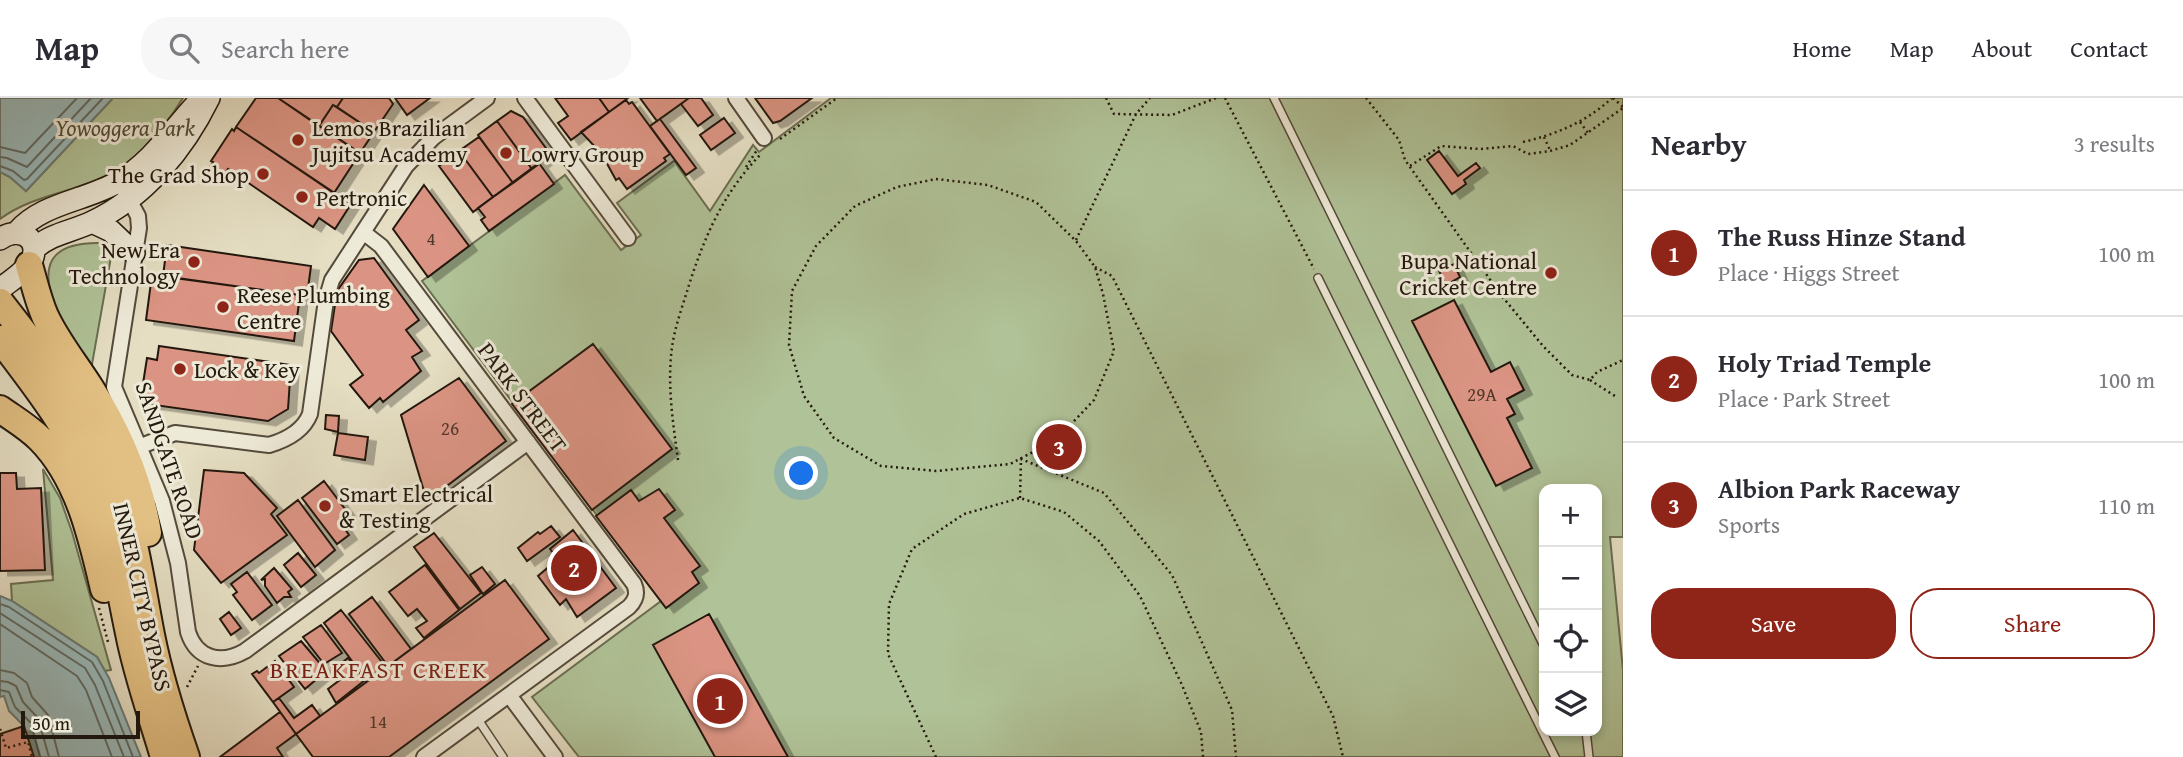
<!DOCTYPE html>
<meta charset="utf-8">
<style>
:root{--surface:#fff;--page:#f7f7f7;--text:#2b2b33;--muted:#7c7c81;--line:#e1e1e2;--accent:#8f2418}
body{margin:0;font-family:"Gentium Book Plus",serif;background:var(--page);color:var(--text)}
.controls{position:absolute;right:21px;bottom:21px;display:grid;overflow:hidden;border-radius:14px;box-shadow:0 4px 10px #0003}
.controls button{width:63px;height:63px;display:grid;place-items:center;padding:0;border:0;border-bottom:2px solid var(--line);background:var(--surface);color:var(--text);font:35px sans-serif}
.scale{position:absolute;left:21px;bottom:18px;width:119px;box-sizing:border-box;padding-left:7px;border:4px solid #24190e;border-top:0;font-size:19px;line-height:24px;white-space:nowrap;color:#24190e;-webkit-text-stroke:5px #eeead8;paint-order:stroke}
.you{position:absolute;left:802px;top:376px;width:24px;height:24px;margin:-18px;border:5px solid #fff;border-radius:50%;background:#1a73e8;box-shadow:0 0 0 10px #1a73e833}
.badge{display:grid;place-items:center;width:46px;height:46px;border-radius:50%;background:var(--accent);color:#fff;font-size:23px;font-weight:700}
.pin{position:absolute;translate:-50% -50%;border:4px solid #fff;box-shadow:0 2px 7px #0006}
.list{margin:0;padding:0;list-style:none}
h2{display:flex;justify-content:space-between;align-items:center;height:91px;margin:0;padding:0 28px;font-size:30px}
h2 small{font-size:23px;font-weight:400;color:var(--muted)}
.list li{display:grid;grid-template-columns:46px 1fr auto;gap:21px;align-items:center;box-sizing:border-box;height:126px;padding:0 28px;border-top:2px solid var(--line)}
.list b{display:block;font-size:26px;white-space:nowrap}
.list p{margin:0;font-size:23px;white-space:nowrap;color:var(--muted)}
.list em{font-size:23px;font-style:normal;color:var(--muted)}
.actions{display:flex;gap:14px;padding:21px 28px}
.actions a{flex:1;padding:16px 0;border:2px solid var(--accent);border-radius:28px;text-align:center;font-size:24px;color:var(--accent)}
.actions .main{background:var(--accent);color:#fff}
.icon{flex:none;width:38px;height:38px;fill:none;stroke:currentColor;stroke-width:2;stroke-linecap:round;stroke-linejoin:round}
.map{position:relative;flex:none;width:1623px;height:659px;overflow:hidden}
header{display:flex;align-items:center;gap:42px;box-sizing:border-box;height:98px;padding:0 35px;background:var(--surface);border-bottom:2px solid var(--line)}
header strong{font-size:33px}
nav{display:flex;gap:38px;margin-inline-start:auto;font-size:24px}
.search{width:490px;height:63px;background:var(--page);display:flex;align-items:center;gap:18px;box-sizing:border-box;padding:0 24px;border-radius:28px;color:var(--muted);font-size:26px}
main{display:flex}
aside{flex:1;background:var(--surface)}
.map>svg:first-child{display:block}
.green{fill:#b0c297;stroke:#6a6e52;stroke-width:2;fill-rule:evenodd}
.water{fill:#99babc;stroke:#6a7a76;stroke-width:2}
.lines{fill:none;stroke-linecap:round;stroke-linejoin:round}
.shore{stroke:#5e6a65;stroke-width:2}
.building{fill:#db9483;stroke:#24190e;stroke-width:2;filter:url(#shadow)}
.service-casing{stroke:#544a3b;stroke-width:10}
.minor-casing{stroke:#544a3b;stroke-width:18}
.secondary-casing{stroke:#24190e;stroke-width:24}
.motorway-casing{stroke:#24190e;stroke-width:30}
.path{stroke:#24190e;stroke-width:2.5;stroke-dasharray:2 3.5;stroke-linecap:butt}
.service{stroke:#eeead8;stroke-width:7}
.minor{stroke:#eeead8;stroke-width:14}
.secondary{stroke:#eeead8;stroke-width:21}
.motorway{stroke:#e2bf82;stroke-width:26}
.poi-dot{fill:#8f2418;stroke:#eeead8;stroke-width:2.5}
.labels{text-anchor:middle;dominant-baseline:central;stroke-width:6;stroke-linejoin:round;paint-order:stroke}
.number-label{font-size:19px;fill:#52382b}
.park-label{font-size:23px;font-style:italic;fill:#4e4c37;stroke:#eeead8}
.poi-label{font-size:23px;fill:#24190e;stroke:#eeead8;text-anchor:start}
.street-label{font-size:23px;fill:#24190e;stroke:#eeead8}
.neighbourhood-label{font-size:24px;letter-spacing:2px;fill:#7a1f14;stroke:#eeead8}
</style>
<header>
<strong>Map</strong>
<div class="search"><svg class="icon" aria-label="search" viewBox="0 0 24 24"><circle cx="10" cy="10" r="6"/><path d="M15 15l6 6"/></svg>Search here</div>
<nav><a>Home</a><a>Map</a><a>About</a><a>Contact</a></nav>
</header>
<main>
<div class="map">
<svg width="1623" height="659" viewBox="0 0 1623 659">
<defs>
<filter id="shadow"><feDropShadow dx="8" dy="4.5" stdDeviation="0" flood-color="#0004"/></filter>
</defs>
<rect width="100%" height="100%" fill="#e5dec3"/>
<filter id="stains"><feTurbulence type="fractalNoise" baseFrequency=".00286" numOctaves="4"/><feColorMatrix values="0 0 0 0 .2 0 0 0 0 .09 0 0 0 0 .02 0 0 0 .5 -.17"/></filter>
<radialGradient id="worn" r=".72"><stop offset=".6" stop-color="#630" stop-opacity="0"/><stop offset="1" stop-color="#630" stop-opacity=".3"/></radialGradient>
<path class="green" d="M113,0h70c-20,32 -47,67 -83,81 -34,14 -70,18 -100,40v-47l10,5 16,14z
M831,0h792v439h-13l13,133v87h-1044l-47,-60 129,-96 -239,-320 143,-106 56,75 20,-15 -24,-32 57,-42 36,50 43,-66 6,7zM1544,391h53v242h-53z
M99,145l12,6v8l-20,113c-25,-41 -86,-128 8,-127z
M43,371l17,29 12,34 39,138 -6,1 -8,-14 -85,-56 -1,-17 42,-4z"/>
<path class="water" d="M0,0h113l-87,93 -16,-14 -10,-5z
M0,498l12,5 85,56 12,21 32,79h-107l-10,-31 -15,-15 -5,-15 -4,1z"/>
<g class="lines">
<path class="shore" d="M0,49l25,6 52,-55
M0,59l7,1 20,9 64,-69
M0,68l13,5 11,9 3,-1 76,-81
M0,506l9,3 83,55 11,19 30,76
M0,515l85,55 10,17 29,72
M0,526l77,52 9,14 26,67
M0,572l14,3 13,10 5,14 16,18 11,42
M0,583l8,1 8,4 7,16 15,16 11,39
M0,592l9,2 6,15 16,16 9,34"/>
</g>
<path class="building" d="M256,0h22l82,55 -26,40 -98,-66z
M278,0h65l-6,9 -4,-2 -14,21z
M343,0h46l4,6 -19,28 -37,-25z
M395,0h35l-23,17z
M555,0h44l10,14 -38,28 -13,-17 10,-7z
M599,0h29l-19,14z
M640,0h49l-32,23z
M689,0h12l12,17 -15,11 -17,-22z
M755,0h57l-32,23 -7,2z
M626,2l3,4 3,-2 38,52 -6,4 2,3 -39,28 -8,-11 -3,2 -11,-20 -3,1 -6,-9 2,-2 -17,-18z
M333,7l41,27 -14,21 -41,-27z
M511,13l12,6 28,38 -19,14 -35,-48z
M724,20l11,15 -24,17 -11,-15z
M660,21l36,49 -10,7 -36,-49z
M497,23l35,48 -19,14 -35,-48z
M236,29l115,77 -16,25 -16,-11 -6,9 -85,-58 -5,7 -13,-9 3,-5 -2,-1 21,-32 2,2z
M479,39l34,46 -20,14 -34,-46z
M459,53l34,46 -20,15 -34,-46z
M1439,53l19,25 18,-13 4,5 -16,12 2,4 -14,10 -25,-34z
M539,65l15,21 -65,47 -8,-11 4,-3 -7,-9z
M424,87l45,61 -41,31 -35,-48z
M167,147l144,21 -4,30 -144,-20z
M374,160l45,62 -13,10 16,21 -10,6 9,14 -38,31 -3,-4 -11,10 -19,-23 13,-10 -32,-44 6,-40 22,-31z
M1454,166l6,13 -14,8 -7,-14z
M152,177l148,20 -6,46 -148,-21z
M1454,202l37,72 19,-10 14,28 -17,9 8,15 -8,4 25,50 -36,18 -84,-165z
M593,246l79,105 -80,61 -80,-106z
M159,248l132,19 -3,44 -20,12 -128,-18 7,-45 10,2z
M459,280l47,63 -79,60 -26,-86z
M326,317l13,1 -1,16 -13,-3z
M338,335l30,4 -3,23 -31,-5z
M204,372l40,3 33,35 -6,6 16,21 -66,48 -27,-33z
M0,375h16l1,16 24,-1 4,82 -45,1z
M324,383l24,32 -9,7 10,15 -12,9 -35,-46z
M659,391l16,21 -11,8 36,48 -8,6 7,11 -33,25 -70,-92 35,-26 8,11z
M298,402l37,50 -20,17 -38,-51z
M551,428l9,11 -33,24 -9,-13 20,-16 2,2z
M573,432l43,58 -39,29 -11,-18 -6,6 -22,-29 20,-17 -8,-10z
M434,435l47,60 -21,16 -46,-62z
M298,455l18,22 -15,12 -17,-22z
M425,467l34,45 -35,28 -8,-10 11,-7 -10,-12 -9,7 -19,-24z
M482,469l13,17 -12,10 -13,-19z
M274,470l18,21 -4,3 3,5h-7l-7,6 -12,-17v-7l-4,1z
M247,474l25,33 -20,15 -19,-25 4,-3 -6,-8z
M505,482l44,59 -160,118h-76l-17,-23z
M372,499l39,52 -23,17 -39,-52z
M341,512l44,56 -19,14 -42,-57z
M229,514l12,16 -10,7 -11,-16z
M709,516l79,143h-73l-62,-112z
M321,527l21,28 -18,11 -21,-27z
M301,543l22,26 -2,3 3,3 -19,16 -26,-33z
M348,560l17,22 -29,23 -8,-14 17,-13 -7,-10z
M275,563l19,26 -21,15 -21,-28 5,-3 2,2z
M279,600l15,20 18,-13 8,11 -24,18 -23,-32z
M280,614l16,22 -19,14 6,9h-63z
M24,628l10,31h-34v-23z"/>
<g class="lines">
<g class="service-casing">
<path id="service" d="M1274,0l270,548
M1318,180l237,479
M477,620l26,39
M1586,633l3,26"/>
</g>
<g class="minor-casing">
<path id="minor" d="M525,0l103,140
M736,0l28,40
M125,94l13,24 1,12 -25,159 48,114 16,62 10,69c9,28 34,32 57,19l283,-209
M363,134l18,14 253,338c4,9 2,16 -5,23l-205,150
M141,348l34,-13 94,12c17,-5 34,-13 41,-31l16,-114 6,-20 74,-114 28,-29 53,-39
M509,597l46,62"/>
</g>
<g class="secondary-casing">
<path id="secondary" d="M92,124l19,9 23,22
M17,134c25,-29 68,-31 101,-50 36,-21 56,-55 84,-84
M0,141c16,-12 39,-4 33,18 -4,13 -22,23 -33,32
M34,151c18,-16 37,-17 58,-27 53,-25 92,-73 117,-124"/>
</g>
<g class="motorway-casing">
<path id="motorway" d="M29,167c5,17 9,35 16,51 12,26 31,49 46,73 27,43 49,93 57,144
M0,204c45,58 90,113 116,183 19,48 25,99 35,150 8,41 21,82 35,122
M0,241c35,46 70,90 92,144 20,49 26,99 37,150 8,42 23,83 35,124
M0,311c14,10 28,18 40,30 39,39 52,99 64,150"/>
</g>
<path class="path" d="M1106,0l8,16 58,1 44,-17
M1225,0l89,171
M1366,0l33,42 6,20 96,135 42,51 29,29 18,5 7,-8 26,-12
M1613,0l10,9
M1580,24l8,11
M1544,39l6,13
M780,41l57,-41
M1523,44c34,-8 63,-20 89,-44
M1410,68l31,-20 39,3 33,-3 15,8 22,-3 20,-6 53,-37
M746,69l11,-17
M936,81l52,6 48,17 40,39 19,26 8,27 11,57 -20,49 -38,40 -46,24 -74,7 -55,-5 -47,-28 -30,-42 -15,-51 3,-54 24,-45 39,-40 42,-19z
M1076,142l60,-126 14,-16
M1095,169l17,9 221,440 10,41
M1590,282l25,16
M678,362c-5,-37 -11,-75 -6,-113 3,-21 11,-42 17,-62 16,-50 35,-93 72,-131
M1020,400l1,-39 83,34 68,82 60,135 4,47
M99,510l9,34
M187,589l11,-21
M0,631l6,19 22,-6 4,15
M936,659l-48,-103 1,-50 23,-55 52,-35 56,-16 44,14 35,29 41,55 42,89 19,47 2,25"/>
<use href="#service" class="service"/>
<use href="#minor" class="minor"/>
<use href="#secondary" class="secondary"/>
<use href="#motorway" class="motorway"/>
</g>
<g class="poi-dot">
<circle cx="298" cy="42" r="7"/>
<circle cx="506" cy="55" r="7"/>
<circle cx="263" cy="76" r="7"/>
<circle cx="302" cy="99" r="7"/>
<circle cx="194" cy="164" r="7"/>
<circle cx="1551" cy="175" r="7"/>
<circle cx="223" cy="209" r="7"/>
<circle cx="180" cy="271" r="7"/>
<circle cx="325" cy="408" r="7"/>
</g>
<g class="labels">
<g class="number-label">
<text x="431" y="140">4</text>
<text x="1482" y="296">29A</text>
<text x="450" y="330">26</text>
<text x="378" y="623">14</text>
</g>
<g class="park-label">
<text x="125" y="29">Yowoggera Park</text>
</g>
<g class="poi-label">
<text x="312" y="29">Lemos Brazilian<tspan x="312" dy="26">Jujitsu Academy</tspan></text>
<text x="520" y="55">Lowry Group</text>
<text x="249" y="76" text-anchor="end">The Grad Shop</text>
<text x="316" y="99">Pertronic</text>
<text x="180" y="151" text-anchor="end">New Era<tspan x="180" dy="26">Technology</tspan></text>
<text x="1537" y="162" text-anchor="end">Bupa National<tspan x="1537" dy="26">Cricket Centre</tspan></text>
<text x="237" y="196">Reese Plumbing<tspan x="237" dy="26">Centre</tspan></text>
<text x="194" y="271">Lock &amp; Key</text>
<text x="339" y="395">Smart Electrical<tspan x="339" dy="26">&amp; Testing</tspan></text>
</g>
<g class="street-label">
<text transform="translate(523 299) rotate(53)">PARK STREET</text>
<text transform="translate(170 362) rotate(71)">SANDGATE ROAD</text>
<text transform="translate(143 499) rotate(77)">INNER CITY BYPASS</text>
</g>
<g class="neighbourhood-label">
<text x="379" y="571">BREAKFAST CREEK</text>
</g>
</g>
<rect width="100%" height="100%" filter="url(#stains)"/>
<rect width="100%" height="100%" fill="url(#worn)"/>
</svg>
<div class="controls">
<button>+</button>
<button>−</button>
<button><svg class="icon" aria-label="locate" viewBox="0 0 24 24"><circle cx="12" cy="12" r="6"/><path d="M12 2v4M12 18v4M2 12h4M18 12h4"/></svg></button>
<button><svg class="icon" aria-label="layers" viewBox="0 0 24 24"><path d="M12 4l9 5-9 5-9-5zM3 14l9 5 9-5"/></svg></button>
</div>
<div class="scale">50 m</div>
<div class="you"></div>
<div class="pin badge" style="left:720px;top:603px">1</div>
<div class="pin badge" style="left:574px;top:470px">2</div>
<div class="pin badge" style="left:1059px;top:349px">3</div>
</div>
<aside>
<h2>Nearby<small>3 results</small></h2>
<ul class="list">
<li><span class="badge">1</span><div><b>The Russ Hinze Stand</b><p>Place · Higgs Street</p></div><em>100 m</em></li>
<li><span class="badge">2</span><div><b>Holy Triad Temple</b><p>Place · Park Street</p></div><em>100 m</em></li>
<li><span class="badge">3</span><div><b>Albion Park Raceway</b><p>Sports</p></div><em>110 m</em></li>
</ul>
<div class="actions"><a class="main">Save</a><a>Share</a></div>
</aside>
</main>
